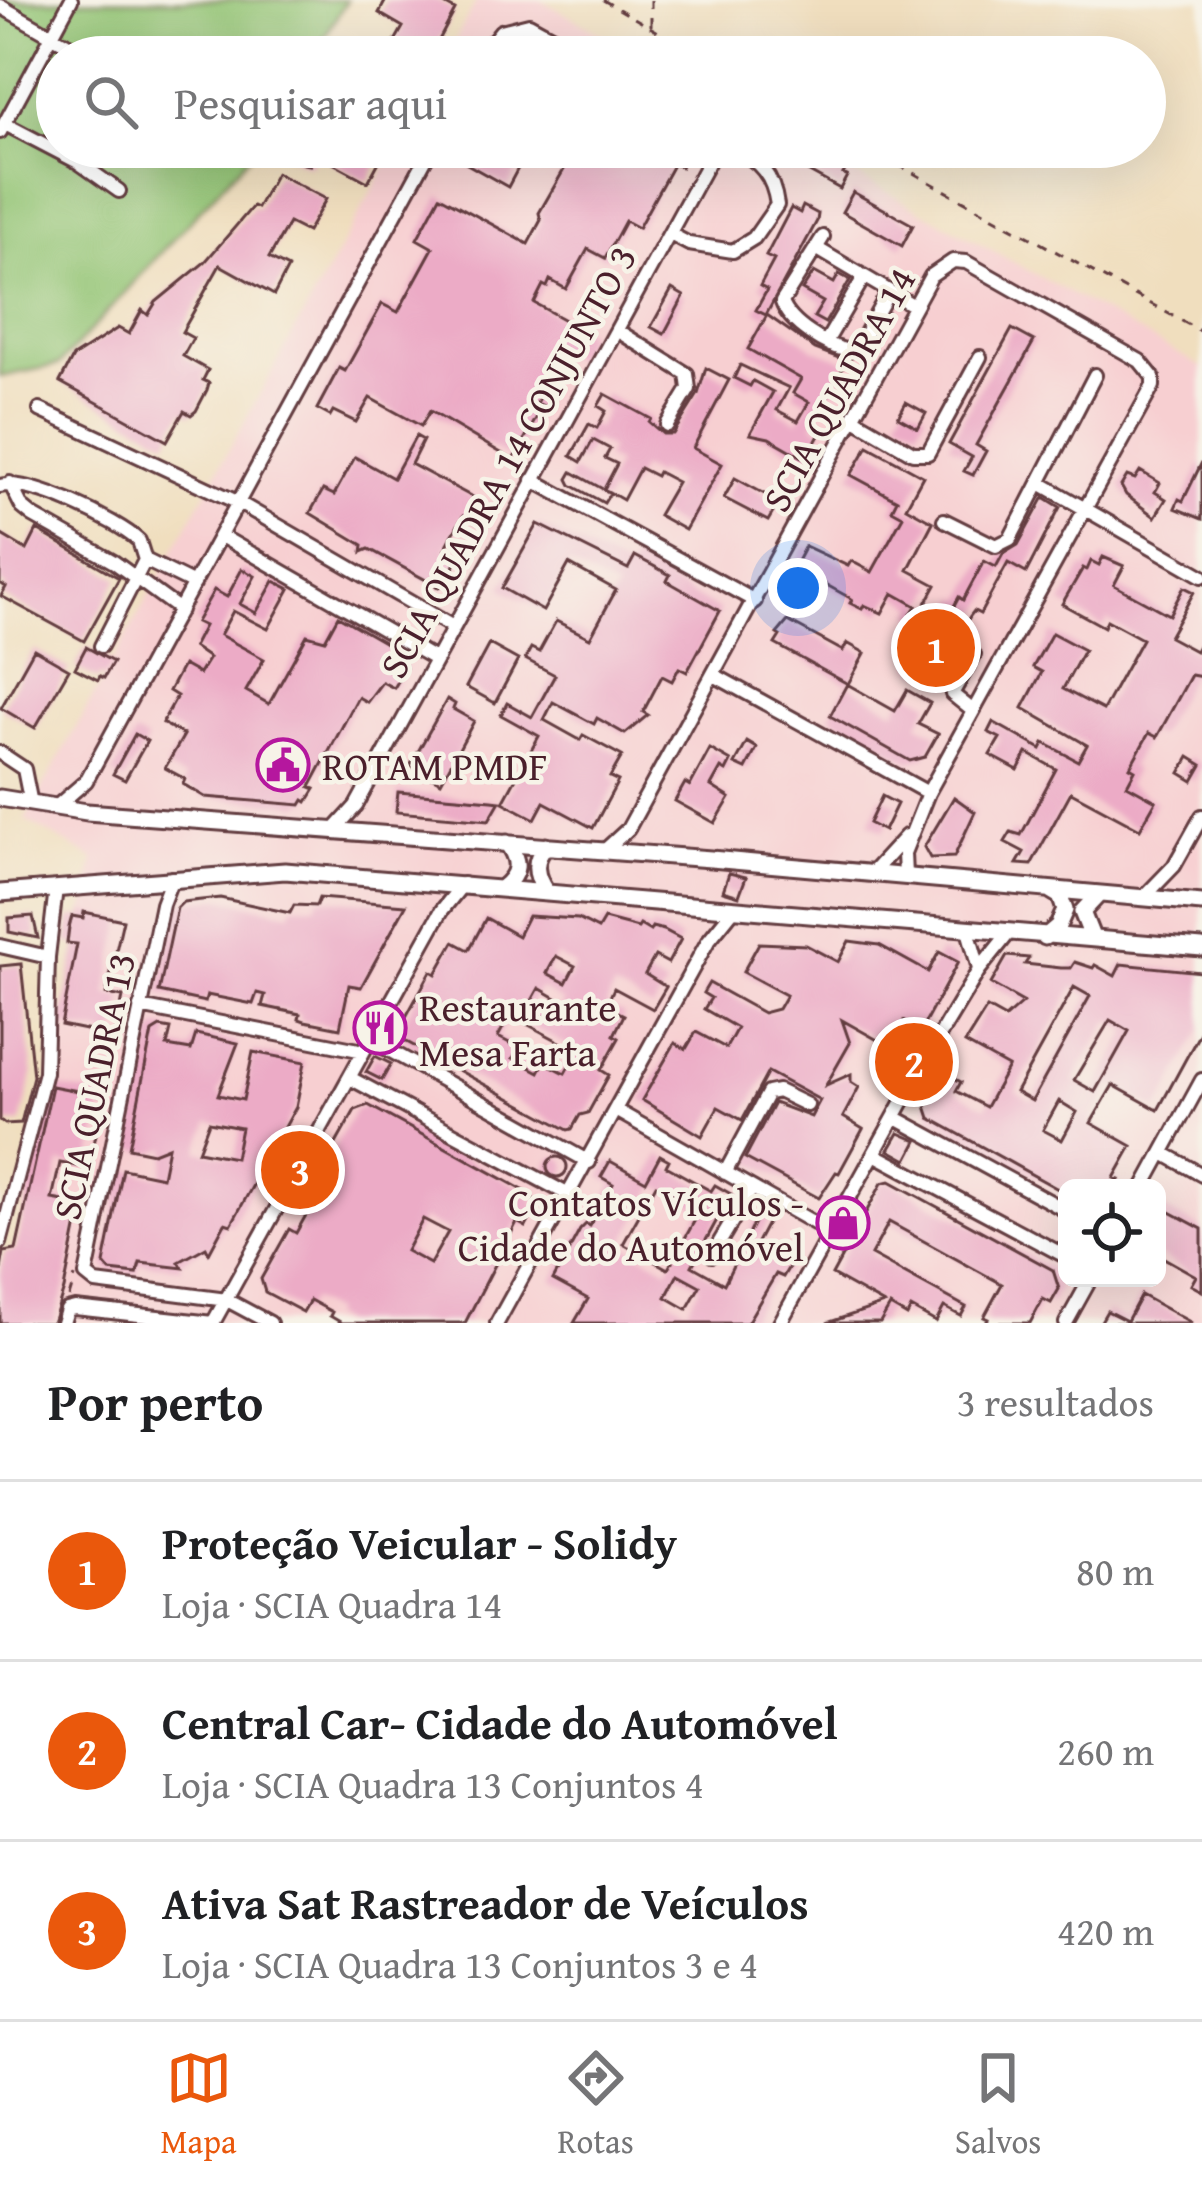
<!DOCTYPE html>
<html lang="pt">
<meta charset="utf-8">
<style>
:root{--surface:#fff;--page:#f2f2f2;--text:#202124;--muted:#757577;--line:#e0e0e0;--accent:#ea580c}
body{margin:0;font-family:"Gentium Book Plus",serif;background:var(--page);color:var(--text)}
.controls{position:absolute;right:36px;bottom:36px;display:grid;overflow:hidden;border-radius:18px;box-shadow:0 12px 48px #0002}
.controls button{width:108px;height:108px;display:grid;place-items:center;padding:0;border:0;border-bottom:3px solid var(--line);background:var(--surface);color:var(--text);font:60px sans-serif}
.you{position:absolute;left:798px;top:588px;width:42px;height:42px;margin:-30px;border:9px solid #fff;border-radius:50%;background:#1a73e8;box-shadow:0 0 0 18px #1a73e833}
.badge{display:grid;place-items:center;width:78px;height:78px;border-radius:50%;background:var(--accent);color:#fff;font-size:39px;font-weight:700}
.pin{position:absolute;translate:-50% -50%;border:6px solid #fff;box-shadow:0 3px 12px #0006}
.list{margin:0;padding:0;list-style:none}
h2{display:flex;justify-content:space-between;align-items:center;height:156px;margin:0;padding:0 48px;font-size:51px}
h2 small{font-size:39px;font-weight:400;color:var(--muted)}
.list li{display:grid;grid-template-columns:78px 1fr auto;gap:36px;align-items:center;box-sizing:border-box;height:180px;padding:0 48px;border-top:3px solid var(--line)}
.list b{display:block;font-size:45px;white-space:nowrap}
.list p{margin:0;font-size:39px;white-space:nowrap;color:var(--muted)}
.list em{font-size:39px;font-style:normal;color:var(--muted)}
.icon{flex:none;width:66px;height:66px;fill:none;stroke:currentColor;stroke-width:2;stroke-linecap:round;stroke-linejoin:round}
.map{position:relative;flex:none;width:1202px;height:1323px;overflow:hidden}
.search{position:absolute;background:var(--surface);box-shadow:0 12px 48px #0002;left:36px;right:36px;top:36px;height:132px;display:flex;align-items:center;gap:30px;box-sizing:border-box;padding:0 42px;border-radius:66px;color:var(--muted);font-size:45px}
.sheet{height:696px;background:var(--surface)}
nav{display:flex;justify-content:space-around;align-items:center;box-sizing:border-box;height:168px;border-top:3px solid var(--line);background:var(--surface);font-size:33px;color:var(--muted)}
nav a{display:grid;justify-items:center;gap:6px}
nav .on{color:var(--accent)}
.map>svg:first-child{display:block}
.built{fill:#f7cfd1;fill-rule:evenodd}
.green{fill:#93c474;stroke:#6e7250;stroke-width:3}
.building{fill:#ecabc6;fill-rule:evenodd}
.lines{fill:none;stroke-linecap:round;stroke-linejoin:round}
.minor-casing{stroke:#633c41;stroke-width:18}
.major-casing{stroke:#633c41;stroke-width:21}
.path{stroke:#633c41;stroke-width:3;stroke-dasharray:9 9;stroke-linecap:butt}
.minor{stroke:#fff;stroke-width:12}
.major{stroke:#fff;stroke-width:15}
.labels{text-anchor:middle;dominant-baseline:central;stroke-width:9;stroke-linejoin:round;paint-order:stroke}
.street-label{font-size:39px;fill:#4a1f2b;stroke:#f7f3e8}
.poi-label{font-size:39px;fill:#4a1f2b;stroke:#f7f3e8;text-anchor:start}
</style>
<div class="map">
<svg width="1202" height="1323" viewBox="0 0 1202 1323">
<rect width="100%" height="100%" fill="#f7f3e8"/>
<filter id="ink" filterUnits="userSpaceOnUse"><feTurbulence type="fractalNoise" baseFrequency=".00833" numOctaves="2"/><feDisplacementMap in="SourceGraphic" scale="24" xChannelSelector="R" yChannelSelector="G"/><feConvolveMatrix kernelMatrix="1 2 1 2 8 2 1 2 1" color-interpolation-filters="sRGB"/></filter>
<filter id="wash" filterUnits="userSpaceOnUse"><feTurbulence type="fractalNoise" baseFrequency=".004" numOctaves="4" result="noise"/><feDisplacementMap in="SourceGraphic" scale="48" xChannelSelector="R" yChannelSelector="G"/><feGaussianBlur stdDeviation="2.7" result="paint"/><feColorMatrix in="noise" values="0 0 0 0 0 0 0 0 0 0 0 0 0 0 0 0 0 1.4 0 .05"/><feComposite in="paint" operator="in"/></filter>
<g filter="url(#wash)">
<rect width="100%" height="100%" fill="#f0debe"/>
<path class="built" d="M477,0h64l103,57h-198z
M396,147h410l396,220v956h-1202l94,-464 -69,-39zM1067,1188h90v90h-90z"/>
<path class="green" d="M0,0h347l-35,57h-255v90h200l-198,218 -59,12z"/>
<g id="blocks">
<path class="building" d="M386,0h51l18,10 -25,47h-44l17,-30 -24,-14z
M290,147h70l21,11 -13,24 -52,-28 -6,11 -6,-1 -18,-10z
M477,147h23l23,12 -15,28 -41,-23z
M577,147h113l-9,20 -7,-4 -36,65 -13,-7 -20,37 -17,-9 -22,40 -16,-9 -3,7 -4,-2 -9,18 54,30 -14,26 -10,-6 -27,50 6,3 -30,54 -83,-49 -9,15 -51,-28 -14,24 -23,-11 -3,5 -13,-7 22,-41 6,3 37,-67 16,8 35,-64 -16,-9 23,-43 88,48 13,-24 -2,-7z
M764,147h41l41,22 -3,5 4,2 -7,13z
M276,173l50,26 -19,33 -18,-9 -20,35 19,10 -14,27 -54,-30 -38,67 11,6 -10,18 25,14 -5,10 6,3 -2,7 -11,21 -5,4 -7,-4 -17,30 -107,-59 13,-25 45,-29 11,6 13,-24 6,5 8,-13 49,-40 48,-56 4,2z
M853,192l60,33 -11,21 -60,-34z
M803,206l15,8 -1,7 -51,94 -10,-5 11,-20 -7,-4 14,-26 -8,-4 25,-48 9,5z
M814,272l20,11 5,-9 11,6 -25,43 -11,-6 9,-15 -21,-12z
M672,289l12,7 -20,38 -13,-7z
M767,315l48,34 32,12 -11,19 9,4 -5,8 -8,-4 -19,36 9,6 -16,29 -37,-21 -19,-4 23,-42 -20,-11 -3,5 -16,-8 6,-13 49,23 -12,22 21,11 11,-19 -16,-9 8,-14 -53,-30z
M1012,329l22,12 -58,104 10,6 -13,24 -9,-4 8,-14 -23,-13z
M706,368l23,12 -36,68 29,16 -37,66 -27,-15 19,-33 -19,-10 -2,4 -16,-8 -17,32 -19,-11 13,-25 -12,-6 5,-9 -17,-9 -12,22 -10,-6 18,-32 8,4 9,-17 -8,-5 7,-12 46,25 -2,3 14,12h10l25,-40z
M906,402l20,11 -8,15 -20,-11z
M416,436l7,4 -12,24 84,45 -10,19 -22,-12 -18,33 15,7 -16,29 -5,2 -70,-38 -7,3 1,-7 -53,-32 13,-23 11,5 21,-38 38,21z
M868,446l55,30 -17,31 27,15 -25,48 28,15 -12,22 23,12 12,-22 4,3 21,-39 12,6 7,-13 15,-9 26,-48 16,10 -34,66 -18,-10 -28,51 -6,-3 -4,5 -35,63 -25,-13 22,-41 -21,-11 5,-8 -23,-13 -11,20 -18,-8 -2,4 -12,-6 2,-4 -58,-32 11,-21 43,20 3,-5 21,11 31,-56 -11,-6 5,-10 -46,-25z
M1202,462v57l-27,-11 4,-9 4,2z
M1140,471l20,12 -5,9 11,7 -11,18 -29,-22 -5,-9 6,-10 8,3z
M572,472l38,21 -6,10 -33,-18 -3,-6z
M735,478l44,24 -11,19 -44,-23z
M538,524l90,45 7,-13 35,19 -3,6 53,30 -33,61 -8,-4 -7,13 -10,-5 -19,36 5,3 -23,19 -28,-16 -3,6 -41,-22 -9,18 36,20 3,-5 39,21 -12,21 8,4 -25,47 -49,-26 -9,17 -32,-17 36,-66 -38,-21 6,-12 25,14 23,-42 -30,-16 6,-11 8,4 17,-31 34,17 26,-48 -47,-26 -26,47 -41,-23z
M37,530l82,48 -35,63 -83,-45 5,-9 -6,-4v-49l27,16z
M1103,557l21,9 -10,19 55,30 15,-28 10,5 -25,45 26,14 7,-13v39l-11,-2 -34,62 -8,-4 -19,34 5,3 -8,15 29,16 -16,28 -69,-37 -40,73 -14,-1 7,-12 -19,-10 6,-10 10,3 35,-66 -29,-16 -9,17 -28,-15 10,-17 -12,-6 5,-10 48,27 3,-6 34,18 9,-16 -64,-37 19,-36 -9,-5 19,-34 32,17 -21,39 40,21 39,-71 -35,-19 -3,7 -42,-23 21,-36 4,2 4,-9 8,4z
M242,569l13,7 -15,28 16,9 18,-32 16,8 -22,40 -35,-18 -13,24 44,24 -18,32 23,13 38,-69 18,5 13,-24 63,36 5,16 -12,20 -12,-6 -15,20 -9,-5 -48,90 5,2 -8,13 -3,-2 -3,5 -96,-8 -22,-13 2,-5 -20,-11 19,-33 -22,-12 15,-27 -8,-5 14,-26 16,9 10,-16 -16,-11 11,-21 -8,-4 18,-32 13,7z
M788,621l55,30 4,-8 18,10 -17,31 -73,-40 5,-8 -3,-2z
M489,644l29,16 -23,43 -29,-16z
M86,647l27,15 -9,16 -4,-2 -2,4 -23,-12z
M34,649l35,20 -34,59 -34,-20z
M847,684l48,27 12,-21 23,13 -12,21 20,10 -13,23 -15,4 -80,-45z
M447,699l8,5 -2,5 21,12 -33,61 -31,-16z
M135,734l12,7 -22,39 -12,-6z
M747,742l10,6 -11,21 -11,-5z
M710,749l21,12 -5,10 -5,-3 -10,18 19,12 -15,25 -40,-22 10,-18 5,3z
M1189,757l13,8 -9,16 -13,-8z
M398,792l94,8 8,1 -11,19 -93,-8z
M882,796l15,8 -13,27 -15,-8z
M954,797l21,15 -21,45 -24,1 -6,-11z
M729,873l17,4 -7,19 -16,-5z
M220,898l70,15 4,-8 22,1 3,-8 87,7 -45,82 -12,-2 -9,43 -35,-7 -6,-2 1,-5 -38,-8 3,-11 -8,-2 -4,11 -46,-9 -2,7 -46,-10 18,-84 6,-6z
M84,912l39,8 -17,74 17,3 -8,39 -54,-11 16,-81 -10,-1 2,-16 3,-11 11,2z
M33,916l5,22 -29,-6v-14z
M528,916l50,3 20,10 6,-10 34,9 2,-3 10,6 2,-4 12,3 17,9 -13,24 -13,-7 -10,18 21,13 -13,22 -39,-21 -8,18 18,9 -10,20 5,3 -18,32 8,5 -21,38 -8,2 -8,14 -4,1 -163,-89 -4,-15 30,-55 5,3 18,-32 15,8 17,-32 32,18zM556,956l19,10 -9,17 -19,-10zM539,988l24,14 -11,19 -24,-13zM510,1015l67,36 -12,22 -21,-11 -5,10 -26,-14 6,-10 -21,-11z
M849,941l30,4 49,27 11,-20 19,10 -37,68 -17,-9 -14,26 -48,-27 8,23 -24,42 25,-11v8l8,5 -16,30 20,12 -24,44 -3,-1 -17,26 -74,-40 29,-55 37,14 9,-17 -52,-28 -26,48 -24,-13 -16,29 -60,-36 33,-57 11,6 10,-17 30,16 11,-20 -33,-19 7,-11 -8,-5 6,-10 54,30 15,-4 8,-14 -43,-23 16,-29 47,2 32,17z
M1007,956l22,2 -4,6 36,4h10l4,-6 18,6 2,-3 20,11 6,-12 81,8v57l-44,81 -45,-25 -22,38 41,23 -18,32 5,2 -5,8h-47v6l-137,-76 -5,-15 18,-31 18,10 -5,9 30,16 22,-40 -43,-24 22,-35 18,10 18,-16 -32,-18zM1074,987l16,9 -58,105 -16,-9zM1110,1020l19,11 -34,61 -21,-12zM1059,1101l18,11 -15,28 -19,-10z
M21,964l12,112 -12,47 -16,1 -5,-4v-154z
M160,1027l11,2 -4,17 24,4 5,-16 42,9 -20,52 25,5 10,-48 52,10 -9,45 -65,118 -6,-2 -16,30 -3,-6 -27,15 4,6 -43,-5 -3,11 -27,-3 -6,-7 19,-95 39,8 6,-30 -15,6 -24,-5 23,-116zM209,1122l32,6 -6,30 -37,-7z
M375,1056l16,8 -9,16 -16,-8z
M52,1086l52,10 -15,72 -29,-5 -8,36 29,5 -17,85 -11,34h-53v-48l4,-23 12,-2z
M368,1105l164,90 4,13 -10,19 -9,-5 -52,101h-123l-12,-7 2,-4 -22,-12 -7,12 -38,-20 -4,-13 28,-50 7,4 18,-32 5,3 10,-18 -12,-7 7,-14 31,-55zM423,1219l25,13 -18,32 -24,-13z
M899,1133l18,8 -10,19 -18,-10z
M660,1155l9,5 -3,6 45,25 4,-6 16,9 -39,72 32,18 36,-74 11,6 -16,30 21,12 3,-6 14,8 -10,17 -7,-3 -29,49h-173l14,-24 -35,-19 27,-50 6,-6 4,2 23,-42 -12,-7 9,-16 36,20zM656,1185l45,24 -33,60 -45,-25zM678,1274l22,12 -13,23 -21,-12z
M547 1167a10 10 0 1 1 20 0a10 10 0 1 1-20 0Z
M890,1181l163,89 6,19 -8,14 -8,-4 -13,24h-44l2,-4 -4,-2 18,-33 -113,-62 -18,33 95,52 -5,9 -17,-9 -8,15 -25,-14 -4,8 -17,-10 -10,17h-53l57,-19 -52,-29 50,-92z
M1161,1207l41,22v62l-11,-6 5,-9 -39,-22v-40z
M1141,1295l51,28h-92l7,-12 20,10z"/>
</g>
</g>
<g filter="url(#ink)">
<use href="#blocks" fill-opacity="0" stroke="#633c41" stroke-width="3"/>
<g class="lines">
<g class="minor-casing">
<path id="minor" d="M0,6l90,51
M480,57l21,-26 28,-7 60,33
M5,124l73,38 41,29
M0,132l71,-132
M670,234l19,10 44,7 21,-13 23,-33c-4,-30 -17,-43 -44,-58
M823,237l-41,65c7,22 45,45 67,49l11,-7 29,-53
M816,248l98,58
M618,331l69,43 2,15 -22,36
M826,342l38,-65
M40,410l199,93 214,124
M853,418l60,35h15l52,-96
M533,480l222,121
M10,483l12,24 11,9 81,46 66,48
M1040,483l162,93
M0,486c28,-8 117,34 139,55l6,19 -44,86
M944,520l52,26 14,-7 85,-164
M221,536l214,123
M145,560l49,24
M714,675l214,118
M973,711l-21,-17 22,-39
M0,753l24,16 7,35
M56,807l30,-26 346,-634
M335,829l21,-23 352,-643 4,-16
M604,851l24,-22 303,-553 22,-15 13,1 174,99 13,16v9l-225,407 -24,60 1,23
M872,873l34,-37
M172,878l-10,26 -76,371 10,8 131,17 43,23
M1143,898l31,-32 28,-50
M968,930l11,39
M0,946l48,11
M140,1007l224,44
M371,1040l218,122
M350,1078l219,117
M617,1111l213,121
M896,1118l171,93
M1163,1153l39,22
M874,1154l193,103
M725,1173l43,-80 10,-2 29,14
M1143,1188l59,-108
M0,1243l45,-171 3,-115 8,-69
M712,1255l40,-67
M63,1323l4,-13 8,-2 138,15
M213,1323l229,-413 21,-26
M497,1323l211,-382 25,-31
M780,1323l158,-285 41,-68 29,-36
M1066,1323l25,-45"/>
</g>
<g class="major-casing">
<path id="major" d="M0,798l87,14 624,47 491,44
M502,888c18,-14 18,-27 5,-45
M546,892c-11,-16 -14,-31 0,-46
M0,893l285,-22 917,77
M1045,937l13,-11 7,-16 -5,-14 -10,-6
M1092,937l-10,-25 17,-18"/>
</g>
<path class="path" d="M603,0l99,57
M651,26v-26
M866,147l336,185
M69,1297l6,-20"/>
<use href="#minor" class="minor"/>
<use href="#major" class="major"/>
</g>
</g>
<defs>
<g id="civic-ring" transform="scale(2.7)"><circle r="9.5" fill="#f7f3e8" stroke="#b5179e" stroke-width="1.5"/><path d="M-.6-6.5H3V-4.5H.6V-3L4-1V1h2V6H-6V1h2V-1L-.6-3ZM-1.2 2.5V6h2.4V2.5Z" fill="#b5179e"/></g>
<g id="restaurant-ring" transform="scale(2.7)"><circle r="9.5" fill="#f7f3e8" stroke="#b5179e" stroke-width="1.5"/><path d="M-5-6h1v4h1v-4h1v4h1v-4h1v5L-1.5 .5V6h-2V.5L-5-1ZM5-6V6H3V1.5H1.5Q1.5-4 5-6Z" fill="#b5179e"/></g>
<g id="shop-ring" transform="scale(2.7)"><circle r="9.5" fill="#f7f3e8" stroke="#b5179e" stroke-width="1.5"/><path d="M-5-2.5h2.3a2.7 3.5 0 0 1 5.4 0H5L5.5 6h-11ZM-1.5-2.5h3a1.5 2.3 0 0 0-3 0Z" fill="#b5179e"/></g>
</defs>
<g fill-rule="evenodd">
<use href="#civic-ring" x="283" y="765"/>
<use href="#restaurant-ring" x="380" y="1028"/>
<use href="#shop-ring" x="843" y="1223"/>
</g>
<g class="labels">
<g class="street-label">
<text transform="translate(838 389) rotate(-61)">SCIA QUADRA 14</text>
<text transform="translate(507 461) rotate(-61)">SCIA QUADRA 14 CONJUNTO 3</text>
<text transform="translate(93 1086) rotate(-78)">SCIA QUADRA 13</text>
</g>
<g class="poi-label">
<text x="322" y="765">ROTAM PMDF</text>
<text x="419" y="1006">Restaurante<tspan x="419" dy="45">Mesa Farta</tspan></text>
<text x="804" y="1201" text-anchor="end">Contatos Vículos -<tspan x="804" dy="45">Cidade do Automóvel</tspan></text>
</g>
</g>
</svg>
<div class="controls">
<button><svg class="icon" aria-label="locate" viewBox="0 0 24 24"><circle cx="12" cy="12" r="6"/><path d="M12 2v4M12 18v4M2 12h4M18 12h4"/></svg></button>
</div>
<div class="you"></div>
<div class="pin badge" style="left:936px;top:648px">1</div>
<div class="pin badge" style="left:914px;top:1062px">2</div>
<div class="pin badge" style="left:300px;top:1170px">3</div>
<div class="search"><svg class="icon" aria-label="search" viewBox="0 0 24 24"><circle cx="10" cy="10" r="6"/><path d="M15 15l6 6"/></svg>Pesquisar aqui</div>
</div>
<section class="sheet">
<h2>Por perto<small>3 resultados</small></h2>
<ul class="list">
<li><span class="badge">1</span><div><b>Proteção Veicular - Solidy</b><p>Loja · SCIA Quadra 14</p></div><em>80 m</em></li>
<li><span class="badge">2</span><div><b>Central Car- Cidade do Automóvel</b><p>Loja · SCIA Quadra 13 Conjuntos 4</p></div><em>260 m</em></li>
<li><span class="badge">3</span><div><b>Ativa Sat Rastreador de Veículos</b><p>Loja · SCIA Quadra 13 Conjuntos 3 e 4</p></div><em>420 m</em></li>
</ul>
</section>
<nav>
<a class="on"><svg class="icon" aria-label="map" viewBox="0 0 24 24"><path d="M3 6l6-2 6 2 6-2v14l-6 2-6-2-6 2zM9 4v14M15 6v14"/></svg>Mapa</a>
<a><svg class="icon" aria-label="directions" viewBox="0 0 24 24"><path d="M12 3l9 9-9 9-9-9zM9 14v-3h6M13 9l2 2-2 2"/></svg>Rotas</a>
<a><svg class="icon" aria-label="saved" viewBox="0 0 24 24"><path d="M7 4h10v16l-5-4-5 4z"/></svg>Salvos</a>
</nav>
